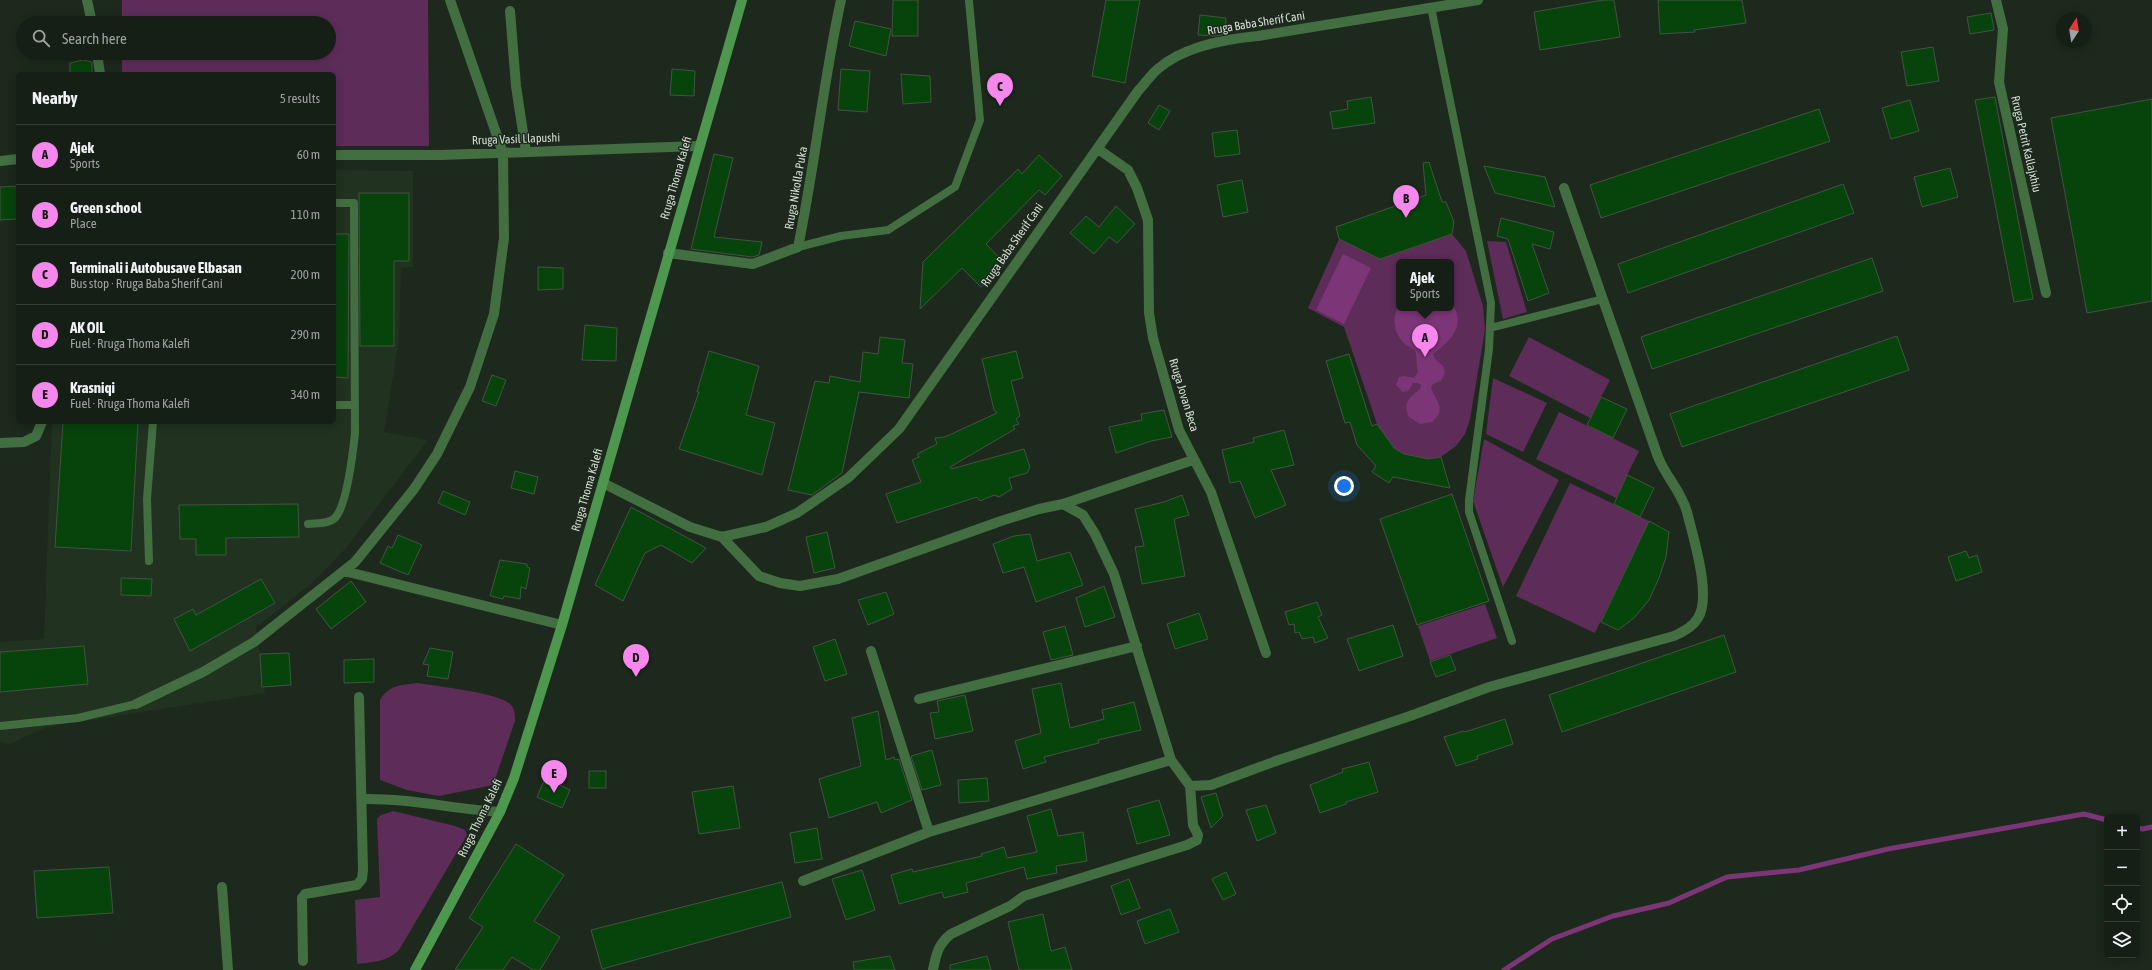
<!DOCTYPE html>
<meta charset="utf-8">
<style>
:root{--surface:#161f16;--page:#232c23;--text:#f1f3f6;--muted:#9ea2a1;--line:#353d35;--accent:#f688ed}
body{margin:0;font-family:"Asap Condensed",sans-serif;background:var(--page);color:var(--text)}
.controls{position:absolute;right:12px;bottom:12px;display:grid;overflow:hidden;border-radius:6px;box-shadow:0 2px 10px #0003}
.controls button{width:36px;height:36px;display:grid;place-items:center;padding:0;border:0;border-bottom:1px solid var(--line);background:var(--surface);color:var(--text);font:20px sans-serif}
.compass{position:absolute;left:2056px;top:12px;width:36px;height:36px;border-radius:50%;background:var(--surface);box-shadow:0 2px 10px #0003;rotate:12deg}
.you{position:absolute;left:1344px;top:486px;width:14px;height:14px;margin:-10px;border:3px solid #fff;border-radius:50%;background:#1a73e8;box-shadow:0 0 0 6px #1a73e833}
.badge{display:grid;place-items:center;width:26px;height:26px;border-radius:50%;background:var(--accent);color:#111;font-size:13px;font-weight:700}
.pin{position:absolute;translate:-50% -33px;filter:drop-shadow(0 1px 2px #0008)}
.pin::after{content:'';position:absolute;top:21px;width:14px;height:12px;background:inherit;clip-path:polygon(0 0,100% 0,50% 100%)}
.popup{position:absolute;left:1396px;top:259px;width:58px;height:52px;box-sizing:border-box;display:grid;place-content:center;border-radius:6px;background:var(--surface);filter:drop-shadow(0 1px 3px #0005);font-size:13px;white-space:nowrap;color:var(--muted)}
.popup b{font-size:15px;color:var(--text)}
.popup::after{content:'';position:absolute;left:50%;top:100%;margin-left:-8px;border:8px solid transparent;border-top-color:var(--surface)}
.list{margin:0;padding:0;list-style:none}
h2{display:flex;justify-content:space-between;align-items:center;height:52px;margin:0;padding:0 16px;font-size:17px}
h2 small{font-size:13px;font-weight:400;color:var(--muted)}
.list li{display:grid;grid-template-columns:26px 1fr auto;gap:12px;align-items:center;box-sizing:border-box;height:60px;padding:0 16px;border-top:1px solid var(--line)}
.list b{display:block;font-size:15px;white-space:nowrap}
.list p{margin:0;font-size:13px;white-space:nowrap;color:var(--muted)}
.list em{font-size:13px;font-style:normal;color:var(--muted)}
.icon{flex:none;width:22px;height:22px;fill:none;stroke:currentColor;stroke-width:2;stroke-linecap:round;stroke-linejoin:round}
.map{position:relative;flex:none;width:2152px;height:970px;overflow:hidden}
.search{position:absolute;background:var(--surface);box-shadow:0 2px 10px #0003;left:16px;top:16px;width:320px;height:44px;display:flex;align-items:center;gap:10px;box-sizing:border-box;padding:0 14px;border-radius:22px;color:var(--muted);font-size:15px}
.panel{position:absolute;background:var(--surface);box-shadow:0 2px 10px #0003;left:16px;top:72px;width:320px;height:352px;border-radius:6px}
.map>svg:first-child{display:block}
.built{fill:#213221}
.green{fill:#5d2c59;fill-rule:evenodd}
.water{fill:#7c3677}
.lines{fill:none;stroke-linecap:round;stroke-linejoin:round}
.stream{stroke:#7c3677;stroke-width:5}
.building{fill:#07440c;stroke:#445243}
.service{stroke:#426e41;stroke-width:8}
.minor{stroke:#426e41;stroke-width:10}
.secondary{stroke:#4e974e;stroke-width:10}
.labels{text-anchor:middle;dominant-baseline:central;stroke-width:3;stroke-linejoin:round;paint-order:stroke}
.street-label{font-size:12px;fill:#d5ddd5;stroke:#1d291d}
</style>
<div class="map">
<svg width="2152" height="970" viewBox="0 0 2152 970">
<rect width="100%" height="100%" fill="#1d291d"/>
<path class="built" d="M334,170l79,1v96l-12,1 -2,72 -15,92 44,8 -82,108 -36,37 -54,42 9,66 -219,34 -36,17 -10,-2v-100l44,-3 8,-217h282z"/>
<path class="green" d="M122,0h306l1,146h-95v-72h-212v-21h207v-30h-207z
M1452,234l14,17 17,55 2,24 -15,89 -5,15 -9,12 -15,11 -13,2 -24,-5 -10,-6 -17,-24 -33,-97 -36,-19 31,-69 41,20zM1399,262h52v46h-52z
M1487,241l19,1 21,70 -24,7z
M1529,337l81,43 -20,38 -81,-42z
M1493,378l54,25 -24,49 -37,-18z
M1559,412l80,39 -23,47 -80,-39z
M1484,439l75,41 -56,107 -30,-86z
M1570,483l79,38 -54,112 -79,-37z
M1485,604l12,34 -67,23 -12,-35z
M417,683c18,3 82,10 93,21 5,5 5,10 5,17l-22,64 -54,11 -32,-6 -27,-10v-80c9,-15 21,-15 37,-17z
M393,811l62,15 10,4 2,5 -68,115c-12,12 -26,12 -42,14l-2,-64 25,-3 -3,-78 4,-4z"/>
<path class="water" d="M1343,254l28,14 -27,56 -28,-14z
M1451,301c16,25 1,38 -18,53l2,5 8,7 2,7 -4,8 -8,3 -2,4c4,13 17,20 1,34l-12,2 -11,-7c-7,-14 1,-20 11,-28l1,-4 -3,-2h-5l-4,7 -6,2 -7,-7 3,-8 6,-1 9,2 4,-6c-2,-7 -1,-17 -3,-21 -3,-4 -7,-4 -10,-7 -12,-11 -13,-27 -6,-40v4h52z"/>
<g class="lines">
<path class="stream" d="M2137,828l6,1 9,-2
M1504,970l48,-31 61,-23 56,-13 58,-26 72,-7 89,-21 196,-35 23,6"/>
</g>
<path class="building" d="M893,0h25v36h-26z
M1106,0h34l-15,83 -33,-7z
M1603,0h11l6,37 -80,13 -6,-38z
M1658,0h84l4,23 -52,7 1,2 -35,2z
M1991,13l3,17 -24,4 -3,-17z
M1200,15l26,3 -1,16 -9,2 -18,-1z
M855,21l36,8 -5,27 -37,-10z
M1933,47l6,34 -32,5 -6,-34z
M83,60l9,2v12h-22v-11z
M672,69l23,2 -1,25 -24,-1z
M841,69l29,2 -3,41 -29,-2z
M901,74l29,2 1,26 -28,2z
M1371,97l4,26 -42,6 -3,-17 18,-3 -1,-8z
M1995,97l38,202 -19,3 -39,-202z
M2152,99v202l-65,12 -36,-195z
M1910,100l9,31 -28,8 -9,-31z
M1159,105l11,6 -11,19 -11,-7z
M1819,109l11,32 -229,77 -11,-33z
M1237,130l3,24 -25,3 -3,-24z
M714,154l19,4 -19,79 48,5 -3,13 -7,2 -61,-8z
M1039,155l23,21 -17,19 -6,-5 -53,54 19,20 -24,23 -19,-19 -42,41 3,-47 95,-93 4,5z
M1429,162l13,40h4l8,20 -2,12 -72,25 -41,-20 -3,-12 90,-32 -3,-32z
M1484,166l61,11 10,30 -60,-14z
M1950,168l8,29 -36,10 -8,-30z
M1242,180l6,32 -25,5 -6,-32z
M1843,184l11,29 -226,80 -10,-29z
M18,186v33l-18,1v-33z
M359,193h50v68h-15v85h-34z
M1116,206l19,18 -18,19 -8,-6 -15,17 -24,-21 16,-17 13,11z
M1501,218l53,14 -4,17 -18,-5 17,49 -21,8 -20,-62 -11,-3z
M334,234h15l-1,144 -14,-1z
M1872,258l11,33 -231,78 -11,-32z
M538,267l25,1v21l-25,1z
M585,325l32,3 -1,33 -34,-1z
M1897,336l12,34 -227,77 -12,-33z
M880,337l25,3 -3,23 11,1 -4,34 -50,-6 -17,81 -30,22 -24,-5 27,-109 14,2 1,-7 30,6 3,-30 15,2z
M709,351l50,15 -13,49 29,8 -13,52 -83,-26 20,-57h-2z
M1016,351l7,27 -12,3 9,35 -4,3 3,5 -6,2 2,3 -65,38 1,2 73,-20 6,18 -3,6 -18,5 3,11 -13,8 -5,-2 -14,6 -3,-4 -80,26 -11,-29 35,-12 -9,-22 7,-3 -2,-3 20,-10 -2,-6 10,-1 52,-24 -3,-3 -12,-51z
M1349,354l23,72 5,-2 17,24 10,6 24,5 13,-2 9,31 -57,-11 -4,6 -17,-11 4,-6 -19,-21 -7,-23 -5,1 -19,-62z
M492,375l14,5 -10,26 -14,-5z
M1601,397l26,12 -14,29 -26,-13z
M1164,410l8,27 -21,4 -35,12 -7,-26 33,-7 -1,-6z
M63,422h75l-7,129 -76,-4z
M1284,430l10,35 -23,5 15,35 -31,13 -15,-37 -10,2 -8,-33 32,-8 -1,-4z
M515,471l23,6 -4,17 -23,-6z
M1627,475l27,13 -14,29 -26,-13z
M443,491l27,11 -5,13 -27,-12z
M1452,494l37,107 -72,24 -37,-106z
M1182,495l7,20 -15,4 11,57 -43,8 -7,-37 9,-1 -9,-37 29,-7z
M298,504l1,33 -73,1v17h-30v-16h-16l-1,-34z
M631,507l75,41 -14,15 -31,-18 -16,8 -22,48 -28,-16z
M1649,521l20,11 -3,25 -7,21 -10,22 -15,18 -16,12 -17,-8z
M827,532l8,36 -21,5 -8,-36z
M1030,534l7,27 33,-9 13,33 -47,17 -12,-35 -21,6 -10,-29 21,-8z
M398,535l24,10 -14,30 -28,-12 8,-17 4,2z
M1966,551l3,7 8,-3 5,17 -26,9 -8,-24z
M500,560l27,4v3l3,1 -4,21 -5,-2 -1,12 -16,-3 -1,3 -13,-3z
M121,578l31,1 -1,17 -30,-1z
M261,579l14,24 -85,48 -16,-32 19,-10 3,6z
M351,581l15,21 -35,27 -15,-20z
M1104,586l11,31 -30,10 -9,-29z
M886,592l8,22 -26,11 -10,-25z
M1317,602l5,13 -4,2 10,21 -13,5 -2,-6 -11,2 -3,-7 -4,1 -1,-9 -5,1 -4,-13z
M1199,613l9,26 -33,10 -8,-25z
M1393,625l10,31 -44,15 -12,-32z
M1065,626l8,29 -22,5 -8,-28z
M1724,635l12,37 -174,60 -13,-37z
M835,639l12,35 -22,7 -12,-34z
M84,646l4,38 -88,8v-40z
M430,648l23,4 -5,27 -21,-3 2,-11 -6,-1z
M289,653l2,32 -29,2 -2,-33z
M1450,655l6,15 -20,7 -6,-15z
M374,659v23l-30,1v-23z
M1061,683l9,45 34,-9 -2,-9 32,-8 7,28 -43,10 1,3 -55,14 2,5 -23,7 -8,-28 26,-8 -9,-44z
M965,695l8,36 -38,8 -5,-26 9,-1 -2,-11z
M878,711l8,49 8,-3 1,3 4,-1 13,41 -31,13 -4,-11 -48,16 -10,-39 42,-13 -9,-48z
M1505,719l8,25 -36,12 1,3 -22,7 -12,-29 20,-6 1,1z
M932,750l9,35 -19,5 -11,-34z
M1369,762l9,30 -32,10v2l-26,9 -10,-28 33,-13 -1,-3z
M589,771h17v17h-17z
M545,778l25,12 -8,18 -25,-11z
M987,778l2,23 -30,2 -1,-23z
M733,786l7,42 -41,6 -7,-42z
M1216,793l7,23 -12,12 -10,-31z
M1159,800l11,35 -33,9 -10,-35z
M1266,805l10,28 -19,8 -11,-31z
M1051,809l7,27 25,-4 4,29 -31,5 1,7 -30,6 -3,-12 -58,16 2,9 -24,6 -2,-6 -43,12 -8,-29 21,-6 1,3 69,-16 -1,-2 23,-7 3,11 30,-6 -10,-36z
M817,828l5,31 -27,4 -5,-30z
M516,844l48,31 -30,46 26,16 -20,33h-7l-21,-13 -9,13h-48l28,-43 -14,-9z
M109,867l4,46 -76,5 -3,-47z
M862,870l13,40 -29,10 -14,-41z
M1226,872l10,22 -13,6 -11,-21z
M1129,879l11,29 -19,7 -10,-29z
M782,882l9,35 -189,52 -11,-39z
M1170,909l9,23 -34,12 -8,-23z
M1043,914l8,37 14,-4 7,23h-53l-11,-48z
M890,956l5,14h-41l-1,-8z
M987,956l4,14h-41v-5z"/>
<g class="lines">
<path class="service" d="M1431,7l60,296 -2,46 -20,151v12l43,129
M798,247l43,-11 47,-6 67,-43 25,-67 -11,-119
M1490,328l113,-29
M334,405h21
M308,524c9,-1 21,0 27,-6 12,-13 18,-66 20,-85l-1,-230h-20
M149,561l-2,-62 6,-77
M0,726l78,-8 58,-14"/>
<path class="minor" d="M87,0l5,23
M1996,0l7,29 -4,53 47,211
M510,11l6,75 10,66
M97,53l3,21
M1098,149l30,21 9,18 11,32 1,93 4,25 26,92 32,62 55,161
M334,155h108l256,-9
M0,161l18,-2
M668,253l85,11 45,-17c17,-82 25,-165 43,-247
M0,443l24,-1 12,-6 6,-14
M603,483l87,44 32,10 44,-10 31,-14 51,-35 51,-49 239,-338c7,-7 13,-17 21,-23 26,-22 66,-29 99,-32l220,-36
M1063,504l130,-44
M722,537l37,39 21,7 20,3 38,-7 163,-58 38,-12 24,-5 20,11 12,19 19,40 57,186 19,26 3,39 5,10 -1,5 -10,5 -163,51 -14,10 -59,28c-13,10 -15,21 -18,36
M344,571l218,54
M871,651l58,181
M919,699l218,-53
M136,704l67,-32 51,-30 101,-80 59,-73 23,-35 33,-67 24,-73 10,-76 -1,-85 -53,-153
M1190,786l21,-1 65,-24 134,-45 79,-29 185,-51c9,-4 19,-9 24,-18 14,-22 -5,-81 -11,-106 -6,-21 -21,-35 -29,-55l-94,-269
M362,799c46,-1 92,10 138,13
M803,881l126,-49 242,-72
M222,887l6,83
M303,961l-1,-63 3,-4 52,-9 5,-6 1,-9 -4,-173"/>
<path class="secondary" d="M415,970l85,-158 14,-34 48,-153 180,-625"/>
</g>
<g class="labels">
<g class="street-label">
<text transform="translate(1256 23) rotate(-9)">Rruga Baba Sherif Cani</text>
<text transform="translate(516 139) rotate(-2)">Rruga Vasil Llapushi</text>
<text transform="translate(2026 144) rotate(77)">Rruga Petrit Kallajxhiu</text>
<text transform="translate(676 178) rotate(-74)">Rruga Thoma Kalefi</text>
<text transform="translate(796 188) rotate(-80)">Rruga Nikolla Puka</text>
<text transform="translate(1012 245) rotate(-55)">Rruga Baba Sherif Cani</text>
<text transform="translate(1184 395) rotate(73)">Rruga Jovan Beca</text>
<text transform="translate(587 490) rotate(-74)">Rruga Thoma Kalefi</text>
<text transform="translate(480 818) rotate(-64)">Rruga Thoma Kalefi</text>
</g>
</g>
</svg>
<div class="controls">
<button>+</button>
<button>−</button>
<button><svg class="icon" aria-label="locate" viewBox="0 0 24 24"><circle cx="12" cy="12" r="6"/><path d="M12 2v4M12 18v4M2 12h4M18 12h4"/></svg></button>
<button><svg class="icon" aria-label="layers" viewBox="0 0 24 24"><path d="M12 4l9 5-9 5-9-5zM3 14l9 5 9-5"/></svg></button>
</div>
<svg class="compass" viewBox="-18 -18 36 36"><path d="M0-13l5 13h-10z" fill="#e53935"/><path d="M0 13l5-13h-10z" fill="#9ea2a1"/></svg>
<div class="you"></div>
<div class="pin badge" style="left:1425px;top:357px">A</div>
<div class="popup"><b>Ajek</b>Sports</div>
<div class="pin badge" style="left:1406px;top:218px">B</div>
<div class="pin badge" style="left:1000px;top:106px">C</div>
<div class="pin badge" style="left:636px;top:677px">D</div>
<div class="pin badge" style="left:554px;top:793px">E</div>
<div class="search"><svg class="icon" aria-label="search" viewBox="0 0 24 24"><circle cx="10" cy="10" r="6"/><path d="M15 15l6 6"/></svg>Search here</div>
<section class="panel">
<h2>Nearby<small>5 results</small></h2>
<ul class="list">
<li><span class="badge">A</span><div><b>Ajek</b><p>Sports</p></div><em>60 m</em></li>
<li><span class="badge">B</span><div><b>Green school</b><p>Place</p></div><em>110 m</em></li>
<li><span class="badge">C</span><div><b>Terminali i Autobusave Elbasan</b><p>Bus stop · Rruga Baba Sherif Cani</p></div><em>200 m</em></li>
<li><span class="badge">D</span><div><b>AK OIL</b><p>Fuel · Rruga Thoma Kalefi</p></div><em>290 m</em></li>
<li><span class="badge">E</span><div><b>Krasniqi</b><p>Fuel · Rruga Thoma Kalefi</p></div><em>340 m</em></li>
</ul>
</section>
</div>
